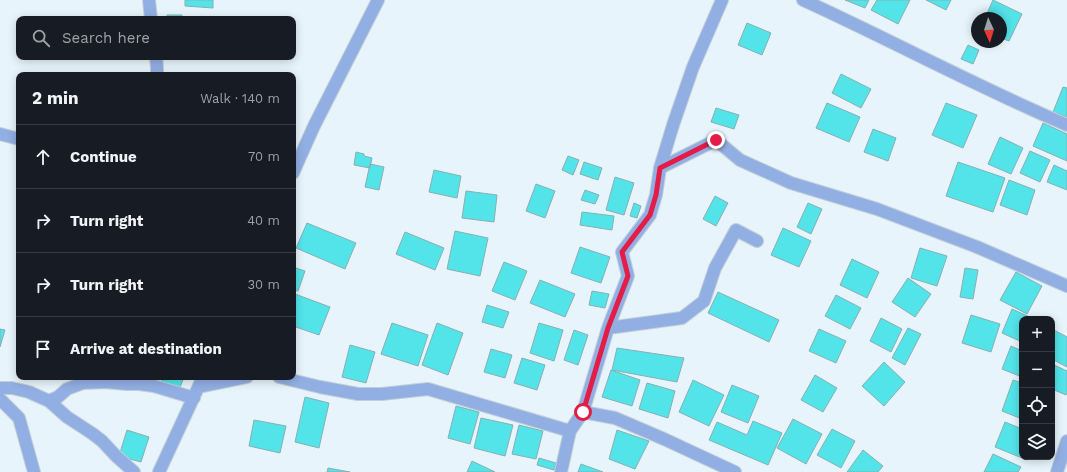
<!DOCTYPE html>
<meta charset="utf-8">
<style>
:root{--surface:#171b24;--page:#20242c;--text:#f1f3f6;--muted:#9ea1a6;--line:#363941}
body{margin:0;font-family:"Work Sans",sans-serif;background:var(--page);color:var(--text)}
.controls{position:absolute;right:12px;bottom:12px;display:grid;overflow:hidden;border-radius:8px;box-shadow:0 2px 10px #0003}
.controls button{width:36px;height:36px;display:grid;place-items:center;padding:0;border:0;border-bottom:1px solid var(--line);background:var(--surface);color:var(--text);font:20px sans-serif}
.compass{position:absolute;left:971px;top:12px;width:36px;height:36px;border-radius:50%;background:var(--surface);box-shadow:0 2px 10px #0003;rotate:176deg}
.stop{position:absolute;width:12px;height:12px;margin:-9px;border:3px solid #e11d48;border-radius:50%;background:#fff}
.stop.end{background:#e11d48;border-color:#fff;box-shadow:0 1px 4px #0008}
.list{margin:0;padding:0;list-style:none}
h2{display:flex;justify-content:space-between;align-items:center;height:52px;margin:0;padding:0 16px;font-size:17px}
h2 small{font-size:13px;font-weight:400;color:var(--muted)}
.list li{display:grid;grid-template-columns:26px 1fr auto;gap:12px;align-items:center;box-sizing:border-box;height:64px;padding:0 16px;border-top:1px solid var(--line)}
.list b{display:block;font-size:15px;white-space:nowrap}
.list em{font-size:13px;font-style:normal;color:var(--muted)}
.icon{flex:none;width:22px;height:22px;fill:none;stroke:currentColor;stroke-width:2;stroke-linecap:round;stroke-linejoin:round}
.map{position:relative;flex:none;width:1067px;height:472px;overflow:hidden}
.search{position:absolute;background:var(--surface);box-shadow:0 2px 10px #0003;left:16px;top:16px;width:280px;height:44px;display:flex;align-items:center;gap:10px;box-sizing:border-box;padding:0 14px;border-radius:8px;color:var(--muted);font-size:15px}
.panel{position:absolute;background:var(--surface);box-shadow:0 2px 10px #0003;left:16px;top:72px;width:280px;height:308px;border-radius:8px}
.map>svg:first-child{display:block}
.building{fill:#53e4ea;stroke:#88afb1}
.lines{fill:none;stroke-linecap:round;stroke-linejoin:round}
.street-casing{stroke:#c2cfd6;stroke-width:14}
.street{stroke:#92afe3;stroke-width:12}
.route{stroke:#e11d48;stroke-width:5}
</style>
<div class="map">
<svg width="1067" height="472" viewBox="0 0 1067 472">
<rect width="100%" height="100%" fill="#e7f4fb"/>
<path class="building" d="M185,0h28v8l-28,-2z
M845,0h24l-4,8z
M877,0h33l-12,24 -27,-14z
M926,0h25l-5,10z
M993,0l29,14 -13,27 -8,-3v-20h-16z
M167,15h15v4h-15z
M747,23l24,10 -9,22 -24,-10z
M968,45l11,5 -6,14 -12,-5z
M841,74l30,15 -10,19 -29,-15z
M1063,87l4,1v29l-14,-5z
M827,103l33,14 -11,25 -33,-14z
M946,103l31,12 -14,33 -31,-13z
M716,108l23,7 -5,14 -23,-7z
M1043,123l24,11v27l-34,-15z
M873,129l23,9 -8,23 -24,-9z
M1000,137l23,11 -12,26 -23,-10z
M1030,151l20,9 -10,22 -20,-9z
M356,152l8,2v2l8,2 -2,10 -16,-3z
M568,156l11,4 -6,15 -11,-5z
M584,162l18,6 -4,12 -18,-6z
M958,162l47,16 -12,34 -47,-16z
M370,164l14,3 -5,23 -14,-3z
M1054,165l13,6v19l-20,-8z
M434,170l27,6 -4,22 -28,-6z
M615,177l19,6 -10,32 -18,-5z
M1009,180l26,10 -8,25 -27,-10z
M536,184l19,7 -10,27 -19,-7z
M585,190l14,5 -4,9 -14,-4z
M466,191l31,4 -3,27 -32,-4z
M715,196l13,7 -12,23 -13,-7z
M634,203l7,3 -4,12 -7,-2z
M808,203l14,6 -11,25 -14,-7z
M582,212l32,4 -2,14 -32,-5z
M307,223l49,20 -11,26 -49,-21z
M783,228l28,13 -12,26 -28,-12z
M455,231l33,7 -8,38 -33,-7z
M405,232l39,16 -9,22 -39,-16z
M580,247l30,10 -9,26 -30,-10z
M920,248l27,8 -10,30 -26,-8z
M852,259l27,13 -12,26 -27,-13z
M504,262l23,9 -12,29 -23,-9z
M293,267l12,4 -7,20 -5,-1z
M965,268l13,2 -5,29 -13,-2z
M1016,272l26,14 -15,28 -27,-14z
M908,278l23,16 -16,23 -23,-15z
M540,280l35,14 -10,23 -35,-14z
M592,291l17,3 -4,14 -16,-3z
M718,292l61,28 -10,22 -61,-29z
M295,294l35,13 -11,28 -26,-9v-28z
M836,295l25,13 -11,21 -25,-13z
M487,305l22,7 -6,16 -21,-6z
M1012,309l20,9v1h-10v23l-20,-9z
M971,315l29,9 -9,28 -29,-9z
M881,318l21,11 -11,23 -21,-11z
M392,323l36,12 -10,31 -37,-12z
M437,323l26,10 -15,42 -26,-10z
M539,323l24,7 -9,31 -24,-8z
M908,328l13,6 -16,31 -13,-7z
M0,329l5,1 -5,17z
M819,329l27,12 -10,22 -27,-12z
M1052,329l15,8v30l-15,-8z
M574,330l14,5 -10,30 -14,-5z
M350,345l25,7 -9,31 -24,-6z
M1011,346l11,5v26l-20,-8z
M617,348l67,10 -7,24 -65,-12z
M491,349l21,6 -7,23 -21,-6z
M522,358l23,7 -8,25 -23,-7z
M884,362l21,20 -21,24 -22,-20z
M1052,364l15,7v21l-1,3 -14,-6z
M611,370l29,10 -8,26 -30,-9z
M815,375l22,13 -14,24 -22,-12z
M163,377h21l-5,13 -18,-8z
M693,380l31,15 -15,31 -30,-14z
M1013,380l9,3v36l-20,-8z
M647,383l28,8 -7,27 -29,-9z
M732,385l27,11 -11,27 -27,-11z
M305,397l24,6 -10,45 -24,-6z
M456,406l23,6 -9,32 -22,-6z
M481,418l32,7 -8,31 -31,-8z
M793,419l29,15 -16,30 -29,-16z
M254,420l32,6 -6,27 -31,-7z
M753,421l29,12 -14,32 -59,-25 8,-18 30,13z
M1005,422l17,7v28h6l-1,3 -32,-13z
M519,425l24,6 -7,28 -24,-5z
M832,429l23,12 -14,27 -24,-13z
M127,430l22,7 -8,25 -22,-6z
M617,430l32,11 -14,28 -26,-10z
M863,450l20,16 -5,6h-31z
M993,454l28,13 -3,5h-34z
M539,458l17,5 -2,7 -17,-5z
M472,461l23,11h-28z
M581,464l22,8h-25z
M328,468l22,4h-23z"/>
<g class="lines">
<g class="street-casing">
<path id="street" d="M149,0l2,19
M803,0c88,40 174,87 264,125
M156,57l1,10v8
M0,134l19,5
M660,168l56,-28 24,20 51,23 86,26 100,38 90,39
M293,173l21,-47 64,-126
M608,328l74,-10 22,-17 11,-33 21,-38 21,11
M279,377l41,10 38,7h24l46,-5 142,42
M199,387l48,-10
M0,388h12l17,4 20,9 18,16 26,17 9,7 14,15 18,16
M0,399l19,19 15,54
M49,401l9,-4 9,-8 16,-6 22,-1 22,2h12l15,2 40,12
M583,412l32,6 49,21 71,33
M159,472l44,-95
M561,472l9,-41 13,-19 25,-84 20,-52 -6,-24 28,-37 6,-20 4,-27 13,-43 20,-58 29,-67
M1057,472l10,-31"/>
</g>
<use href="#street" class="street"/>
</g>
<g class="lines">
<path class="route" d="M583,412l25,-84 20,-52 -6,-24 28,-37 6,-20 4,-27 56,-28"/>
</g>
</svg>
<div class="controls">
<button>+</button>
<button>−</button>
<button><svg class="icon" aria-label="locate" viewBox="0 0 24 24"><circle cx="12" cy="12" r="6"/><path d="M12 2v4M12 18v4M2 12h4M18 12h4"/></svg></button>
<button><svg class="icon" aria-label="layers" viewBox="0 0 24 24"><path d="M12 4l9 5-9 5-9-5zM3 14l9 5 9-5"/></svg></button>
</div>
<svg class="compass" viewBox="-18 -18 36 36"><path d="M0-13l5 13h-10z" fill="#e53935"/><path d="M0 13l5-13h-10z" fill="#9ea1a6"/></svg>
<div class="stop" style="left:583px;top:412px"></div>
<div class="stop end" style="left:716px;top:140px"></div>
<div class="search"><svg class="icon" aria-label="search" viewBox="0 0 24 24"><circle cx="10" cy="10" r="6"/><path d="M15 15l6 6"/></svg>Search here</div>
<section class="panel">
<h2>2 min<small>Walk · 140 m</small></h2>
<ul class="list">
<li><svg class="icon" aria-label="ahead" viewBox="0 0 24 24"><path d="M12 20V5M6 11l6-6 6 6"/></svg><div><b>Continue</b></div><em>70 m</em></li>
<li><svg class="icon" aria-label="right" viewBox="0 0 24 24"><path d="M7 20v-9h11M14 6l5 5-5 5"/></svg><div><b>Turn right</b></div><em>40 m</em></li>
<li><svg class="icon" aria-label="right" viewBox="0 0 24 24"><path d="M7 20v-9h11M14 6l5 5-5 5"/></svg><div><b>Turn right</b></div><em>30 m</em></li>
<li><svg class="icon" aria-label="arrive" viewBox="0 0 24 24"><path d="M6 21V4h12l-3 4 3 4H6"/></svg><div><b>Arrive at destination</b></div></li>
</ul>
</section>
</div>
